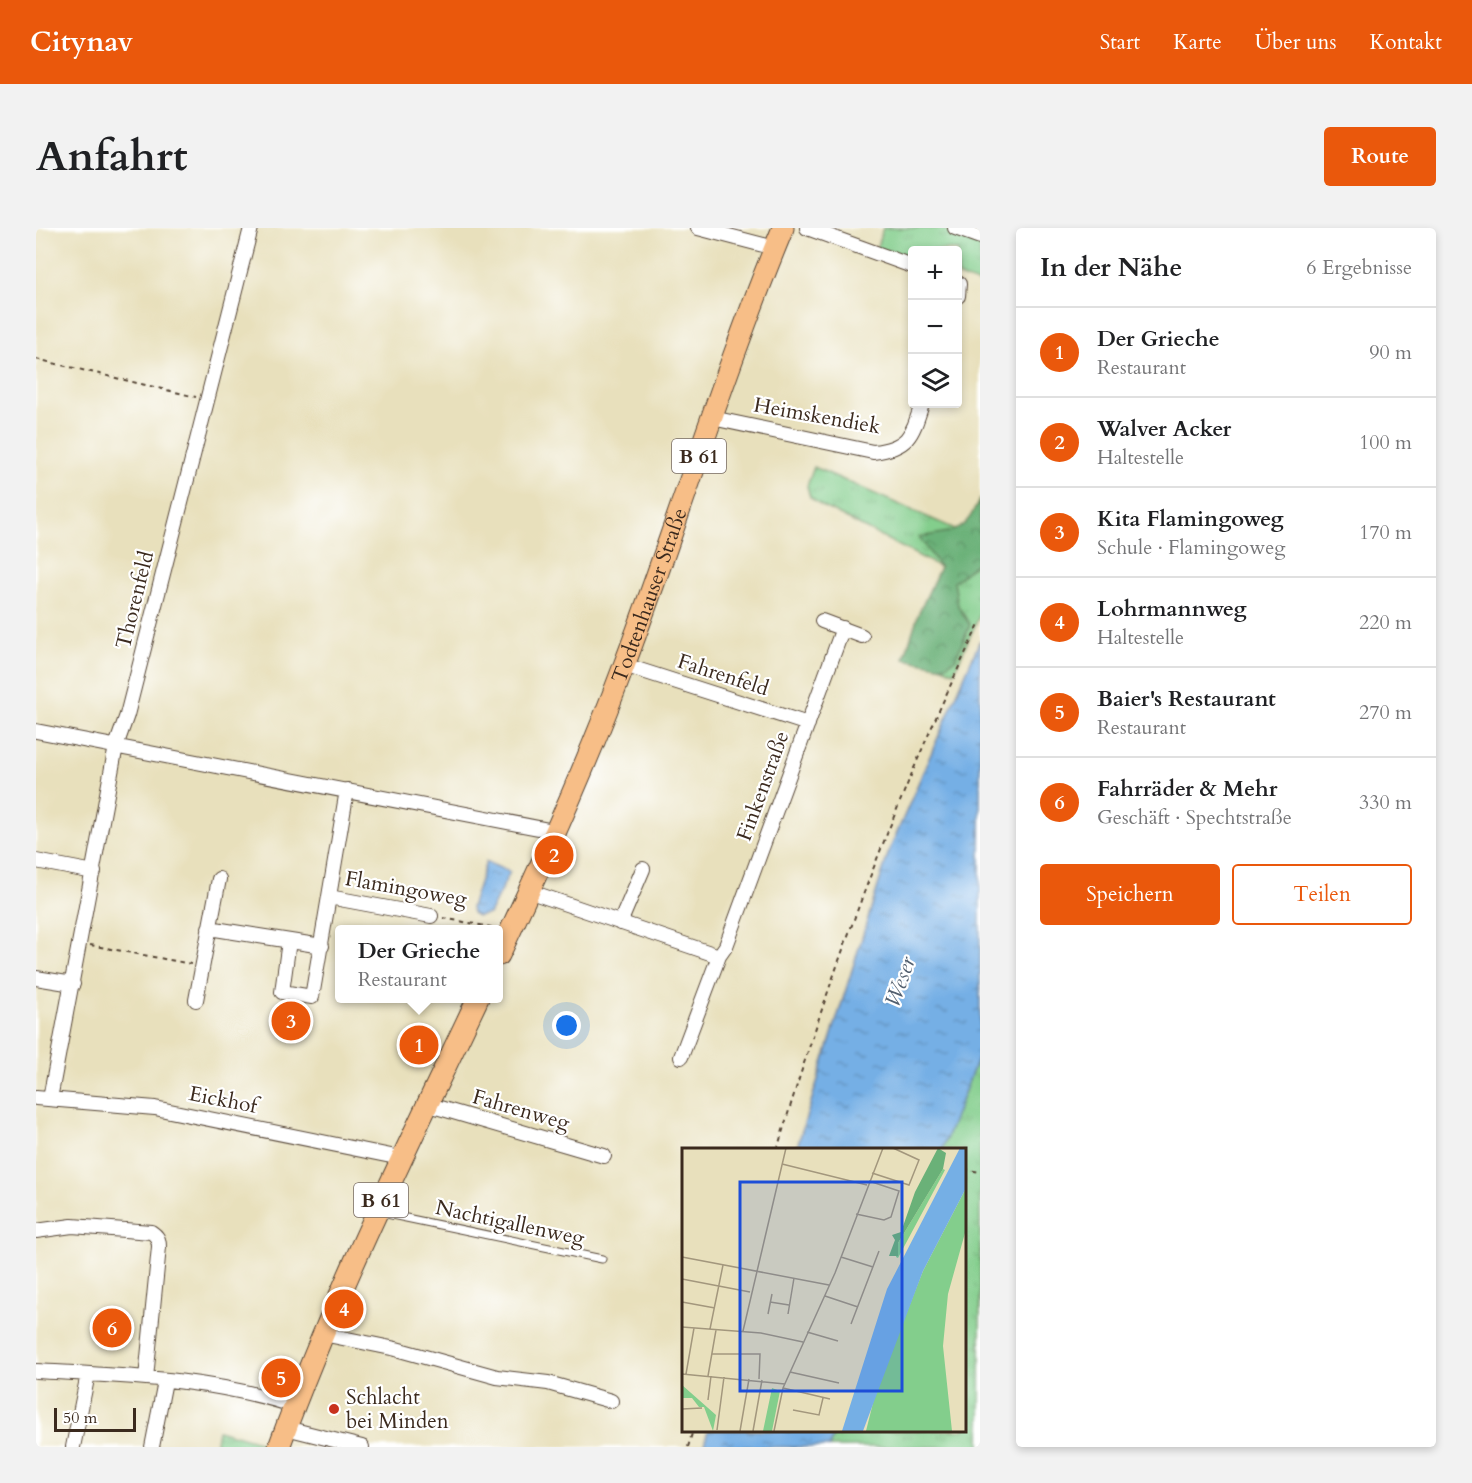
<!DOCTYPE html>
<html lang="de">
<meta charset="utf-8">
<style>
:root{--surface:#fff;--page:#f2f2f2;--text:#202124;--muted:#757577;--line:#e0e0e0;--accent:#ea580c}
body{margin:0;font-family:Cardo,serif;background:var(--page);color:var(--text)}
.controls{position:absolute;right:18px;top:18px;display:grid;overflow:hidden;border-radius:6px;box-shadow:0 3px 9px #0003}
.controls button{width:54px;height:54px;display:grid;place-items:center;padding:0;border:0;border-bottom:2px solid var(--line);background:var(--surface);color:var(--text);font:30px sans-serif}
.scale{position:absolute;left:18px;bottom:15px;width:82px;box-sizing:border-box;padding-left:6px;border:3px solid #3b2a1e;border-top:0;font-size:16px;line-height:21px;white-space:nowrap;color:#3b2a1e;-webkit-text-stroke:4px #fff;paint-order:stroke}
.you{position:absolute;left:531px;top:798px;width:21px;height:21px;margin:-15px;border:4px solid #fff;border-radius:50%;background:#1a73e8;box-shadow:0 0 0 9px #1a73e833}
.badge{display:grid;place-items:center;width:39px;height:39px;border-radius:50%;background:var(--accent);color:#fff;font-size:20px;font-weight:700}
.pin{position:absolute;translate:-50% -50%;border:3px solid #fff;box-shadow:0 2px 6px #0006}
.popup{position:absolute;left:299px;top:697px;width:168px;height:78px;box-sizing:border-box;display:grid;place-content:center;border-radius:6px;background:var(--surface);filter:drop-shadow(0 2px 4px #0005);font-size:20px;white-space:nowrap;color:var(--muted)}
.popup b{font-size:22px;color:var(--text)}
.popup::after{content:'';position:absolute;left:50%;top:100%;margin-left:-12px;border:12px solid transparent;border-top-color:var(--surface)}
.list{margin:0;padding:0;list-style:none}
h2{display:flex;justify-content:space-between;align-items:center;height:78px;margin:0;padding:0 24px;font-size:26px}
h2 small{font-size:20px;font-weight:400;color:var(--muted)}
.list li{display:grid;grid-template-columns:39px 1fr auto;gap:18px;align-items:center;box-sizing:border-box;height:90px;padding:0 24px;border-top:2px solid var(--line)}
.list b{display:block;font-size:22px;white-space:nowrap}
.list p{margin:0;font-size:20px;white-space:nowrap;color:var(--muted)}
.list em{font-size:20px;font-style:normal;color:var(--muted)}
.actions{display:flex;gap:12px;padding:18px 24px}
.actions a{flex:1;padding:14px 0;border:2px solid var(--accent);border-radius:6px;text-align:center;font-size:21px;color:var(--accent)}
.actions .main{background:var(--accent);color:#fff}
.icon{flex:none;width:33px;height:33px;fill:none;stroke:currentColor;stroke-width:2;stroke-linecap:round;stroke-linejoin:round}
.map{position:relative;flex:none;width:944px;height:1219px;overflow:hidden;border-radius:6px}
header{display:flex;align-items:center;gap:36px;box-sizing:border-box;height:84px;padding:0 30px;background:var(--accent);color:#fff}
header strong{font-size:28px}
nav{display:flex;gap:33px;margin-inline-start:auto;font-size:21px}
.intro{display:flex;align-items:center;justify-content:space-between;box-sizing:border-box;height:144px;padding:0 36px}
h1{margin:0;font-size:42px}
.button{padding:15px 27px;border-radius:6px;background:var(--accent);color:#fff;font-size:21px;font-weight:700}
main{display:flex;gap:36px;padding:0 36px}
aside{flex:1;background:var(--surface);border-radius:6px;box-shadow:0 3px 9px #0003}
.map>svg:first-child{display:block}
.grass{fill:url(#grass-tufts);stroke:#5f7c55;stroke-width:1.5}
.forest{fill:url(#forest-crowns);stroke:#526e4b;stroke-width:1.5}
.water{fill:url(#water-ripples);stroke:#586c82;stroke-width:1.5}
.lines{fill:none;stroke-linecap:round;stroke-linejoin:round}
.lane-casing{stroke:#554536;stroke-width:9}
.street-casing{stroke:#554536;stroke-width:16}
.primary-casing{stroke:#554536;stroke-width:23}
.path{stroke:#554536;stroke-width:2;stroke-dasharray:4.5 4.5;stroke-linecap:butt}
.lane{stroke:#fff;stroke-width:7}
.street{stroke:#fff;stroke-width:14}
.primary{stroke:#f7be87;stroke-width:21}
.poi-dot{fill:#c8321e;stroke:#fff;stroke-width:2}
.labels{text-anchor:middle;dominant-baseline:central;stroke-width:4.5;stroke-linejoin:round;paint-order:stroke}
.shield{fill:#fff;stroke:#766a62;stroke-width:1.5}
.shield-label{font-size:20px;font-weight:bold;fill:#3b2a1e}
.street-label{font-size:21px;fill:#3b2a1e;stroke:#fff}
.poi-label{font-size:21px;fill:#3b2a1e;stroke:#fff;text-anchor:start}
.water-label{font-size:22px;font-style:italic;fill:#525f6e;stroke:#fff}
.inset-road{fill:none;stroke:#a3977d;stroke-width:1.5}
.view{fill:#1d4ed8;fill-opacity:0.15;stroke:#1d4ed8;stroke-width:3}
.inset-edge{fill:none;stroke:#3b2a1e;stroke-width:3}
</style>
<header>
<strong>Citynav</strong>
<nav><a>Start</a><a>Karte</a><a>Über uns</a><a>Kontakt</a></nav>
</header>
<div class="intro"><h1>Anfahrt</h1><a class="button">Route</a></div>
<main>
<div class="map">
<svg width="944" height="1219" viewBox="0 0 944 1219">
<defs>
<pattern id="grass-tufts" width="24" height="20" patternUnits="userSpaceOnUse" patternTransform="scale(1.5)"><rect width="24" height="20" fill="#83ce8c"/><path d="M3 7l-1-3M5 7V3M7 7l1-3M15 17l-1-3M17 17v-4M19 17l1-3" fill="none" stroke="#72b178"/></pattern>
<pattern id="forest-crowns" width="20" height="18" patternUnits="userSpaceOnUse" patternTransform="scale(1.5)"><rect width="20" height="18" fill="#6ab178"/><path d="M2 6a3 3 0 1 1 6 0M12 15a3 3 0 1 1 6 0" fill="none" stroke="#589062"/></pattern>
<pattern id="water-ripples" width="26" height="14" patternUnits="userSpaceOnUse" patternTransform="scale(1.5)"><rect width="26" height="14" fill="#75afe5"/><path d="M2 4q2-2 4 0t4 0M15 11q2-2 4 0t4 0" fill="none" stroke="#618fb9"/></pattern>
</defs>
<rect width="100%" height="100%" fill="#fff"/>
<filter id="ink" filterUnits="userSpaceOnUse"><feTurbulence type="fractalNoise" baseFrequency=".0167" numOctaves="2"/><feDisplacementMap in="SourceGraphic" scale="12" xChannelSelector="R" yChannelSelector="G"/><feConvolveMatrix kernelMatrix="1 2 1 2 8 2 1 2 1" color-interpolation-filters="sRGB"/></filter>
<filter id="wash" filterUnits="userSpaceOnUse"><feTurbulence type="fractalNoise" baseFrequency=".008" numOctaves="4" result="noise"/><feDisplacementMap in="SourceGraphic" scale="24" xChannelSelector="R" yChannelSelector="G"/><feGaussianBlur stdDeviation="1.35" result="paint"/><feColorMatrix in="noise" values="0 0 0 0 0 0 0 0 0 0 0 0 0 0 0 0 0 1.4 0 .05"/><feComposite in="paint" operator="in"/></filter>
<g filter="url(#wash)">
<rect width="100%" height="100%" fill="#e8e0bc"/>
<path class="grass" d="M847,0h58l39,14v42l-22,-8v-26h-46v11l-36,-12z
M778,239l143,63 -17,37 -120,-62 -10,-8 -3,-11z
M944,332v54l-26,58 -11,-5 12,-8 15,-34 -12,-19 -4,-24z
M944,824v395h-151l6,-16 129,-1v-280h-22z
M182,1202l48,14 -1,3h-50z"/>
<path class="forest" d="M944,270v62l-26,22 4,24 12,19 -15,34 -12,8 -39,-8 14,-44 22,-48 -21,-30c37,-7 45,-2 61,-39z"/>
<path class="water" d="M944,412v412l-38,98h-146l93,-299z
M450,634l24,10 -21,42 -12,2 -5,-3 -1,-6z
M672,1203v-1l127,1 -6,16h-126z"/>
</g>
<g filter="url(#ink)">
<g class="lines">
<g class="lane-casing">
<path id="lane" d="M343,983l8,3 215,45"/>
</g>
<g class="street-casing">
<path id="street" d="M662,0l77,20
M771,0l105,38
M919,0l25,9
M922,55l1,1 -1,12
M676,190l161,34c36,-4 39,-17 49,-48
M786,393l40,15
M588,437l184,59
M0,503l518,100
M0,633l58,11
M492,663l191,65
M293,669l102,19
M584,695l23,-54
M173,700l113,18
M253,713l-7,51 30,5 35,-207
M0,750l37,6
M160,772l23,-121
M645,829l38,-101 7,-10 117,-318
M0,870l119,10 236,48 9,4
M14,871l66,-353 11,-31 124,-487
M390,876l178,52
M0,1003l36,-5 79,6c6,4 8,7 8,15l-13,131
M287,1106l73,15 101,28 51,6 63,18
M0,1143c86,5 176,7 259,35
M250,1200l76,19
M37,1219l15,-73
M116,1219l13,-66"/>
</g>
<g class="primary-casing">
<g id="primary">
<path id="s1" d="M463,727c45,-95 89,-193 126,-292 54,-143 99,-293 158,-435"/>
<path d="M243,1219c56,-154 129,-301 199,-449"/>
</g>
</g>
<path class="path" d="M0,131l160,38
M407,690l53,10
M54,717l101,19
M741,922c54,-181 121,-357 203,-528
M928,941l16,3
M652,1219l5,-17"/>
<use href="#lane" class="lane"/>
<use href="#street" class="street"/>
<use href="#primary" class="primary"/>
</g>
</g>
<circle class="poi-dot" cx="298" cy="1181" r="6"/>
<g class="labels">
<g class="shield">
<rect x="636" y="211" width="54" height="34" rx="4.5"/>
<rect x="318" y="955" width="54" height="34" rx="4.5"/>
</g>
<g class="shield-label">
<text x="663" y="228">B 61</text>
<text x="345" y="972">B 61</text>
</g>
<g class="street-label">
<text transform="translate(781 188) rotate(10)">Heimskendiek</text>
<text stroke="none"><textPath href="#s1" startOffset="390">Todtenhauser Straße</textPath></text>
<text transform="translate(99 372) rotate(-76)">Thorenfeld</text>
<text transform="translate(687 447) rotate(18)">Fahrenfeld</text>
<text transform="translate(727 558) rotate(-70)">Finkenstraße</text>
<text transform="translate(370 661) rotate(10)">Flamingoweg</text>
<text transform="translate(187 872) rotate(11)">Eickhof</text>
<text transform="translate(485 882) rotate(16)">Fahrenweg</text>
<text transform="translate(474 995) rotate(12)">Nachtigallenweg</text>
</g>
<g class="poi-label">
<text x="310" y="1169">Schlacht<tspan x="310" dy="24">bei Minden</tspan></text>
</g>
<g class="water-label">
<text transform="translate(864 754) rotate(-71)">Weser</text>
</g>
</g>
<g transform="translate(646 920)">
<rect width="284" height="284" fill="#e8e0bc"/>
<path d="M261,21l2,1 -47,88 -2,-1 2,-14zM283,42v43l-17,61 -5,52 9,85h-86l10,-40 47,-120zM90,240l8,3 -8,40h-9z" fill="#83ce8c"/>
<path d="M256,0l8,5 -3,16 -45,74v13h-9l6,-16 -3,-5 9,-3 14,-40z" fill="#6ab178"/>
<path d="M0,237l34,30 -3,16 -9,-24h-5l-7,-9h-10z" fill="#83ce8c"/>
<path d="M278,0h5v42l-42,81 -60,160h-21l45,-142z" fill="#75afe5"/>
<path class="inset-road" d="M100,16l85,21M190,25l37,12 10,-25 -26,-12M174,66l28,6 7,-3 8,-26 -30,-10M0,109l147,28M159,109l32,10M0,131l68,13M143,148l33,11M0,154l33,6M88,154l19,3M86,166l4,-20M106,166l6,-36M169,176l28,-73M0,179l79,6 42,9M28,181l13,-64M61,183l43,-183M125,184l31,9M30,206h48l-1,25M108,224l49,11M0,226l103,10M4,226l8,-46M26,228l8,-46M101,240l47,11M26,252l3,-24M0,261l20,-1M111,262l26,5 4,-17M35,282l7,-53M58,283l9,-52M71,283l9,-51M92,283l9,-43 52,-115 48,-125"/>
<path class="view" d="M58,34h162v209h-162z"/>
<rect width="284" height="284" class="inset-edge"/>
</g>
</svg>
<div class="controls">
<button>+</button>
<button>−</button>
<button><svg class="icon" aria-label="layers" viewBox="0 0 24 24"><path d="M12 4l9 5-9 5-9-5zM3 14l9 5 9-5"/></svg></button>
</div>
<div class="scale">50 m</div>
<div class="you"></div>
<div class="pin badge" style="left:383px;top:817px">1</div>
<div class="popup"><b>Der Grieche</b>Restaurant</div>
<div class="pin badge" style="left:518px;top:627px">2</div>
<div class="pin badge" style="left:255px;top:793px">3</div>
<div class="pin badge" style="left:308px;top:1081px">4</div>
<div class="pin badge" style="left:245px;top:1150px">5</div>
<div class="pin badge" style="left:76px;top:1100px">6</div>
</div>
<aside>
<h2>In der Nähe<small>6 Ergebnisse</small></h2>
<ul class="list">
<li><span class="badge">1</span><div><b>Der Grieche</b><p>Restaurant</p></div><em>90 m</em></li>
<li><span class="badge">2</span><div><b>Walver Acker</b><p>Haltestelle</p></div><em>100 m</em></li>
<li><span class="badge">3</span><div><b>Kita Flamingoweg</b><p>Schule · Flamingoweg</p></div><em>170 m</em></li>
<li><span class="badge">4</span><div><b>Lohrmannweg</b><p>Haltestelle</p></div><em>220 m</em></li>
<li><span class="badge">5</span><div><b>Baier's Restaurant</b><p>Restaurant</p></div><em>270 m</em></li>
<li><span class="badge">6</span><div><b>Fahrräder &amp; Mehr</b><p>Geschäft · Spechtstraße</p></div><em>330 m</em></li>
</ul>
<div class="actions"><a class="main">Speichern</a><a>Teilen</a></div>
</aside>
</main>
